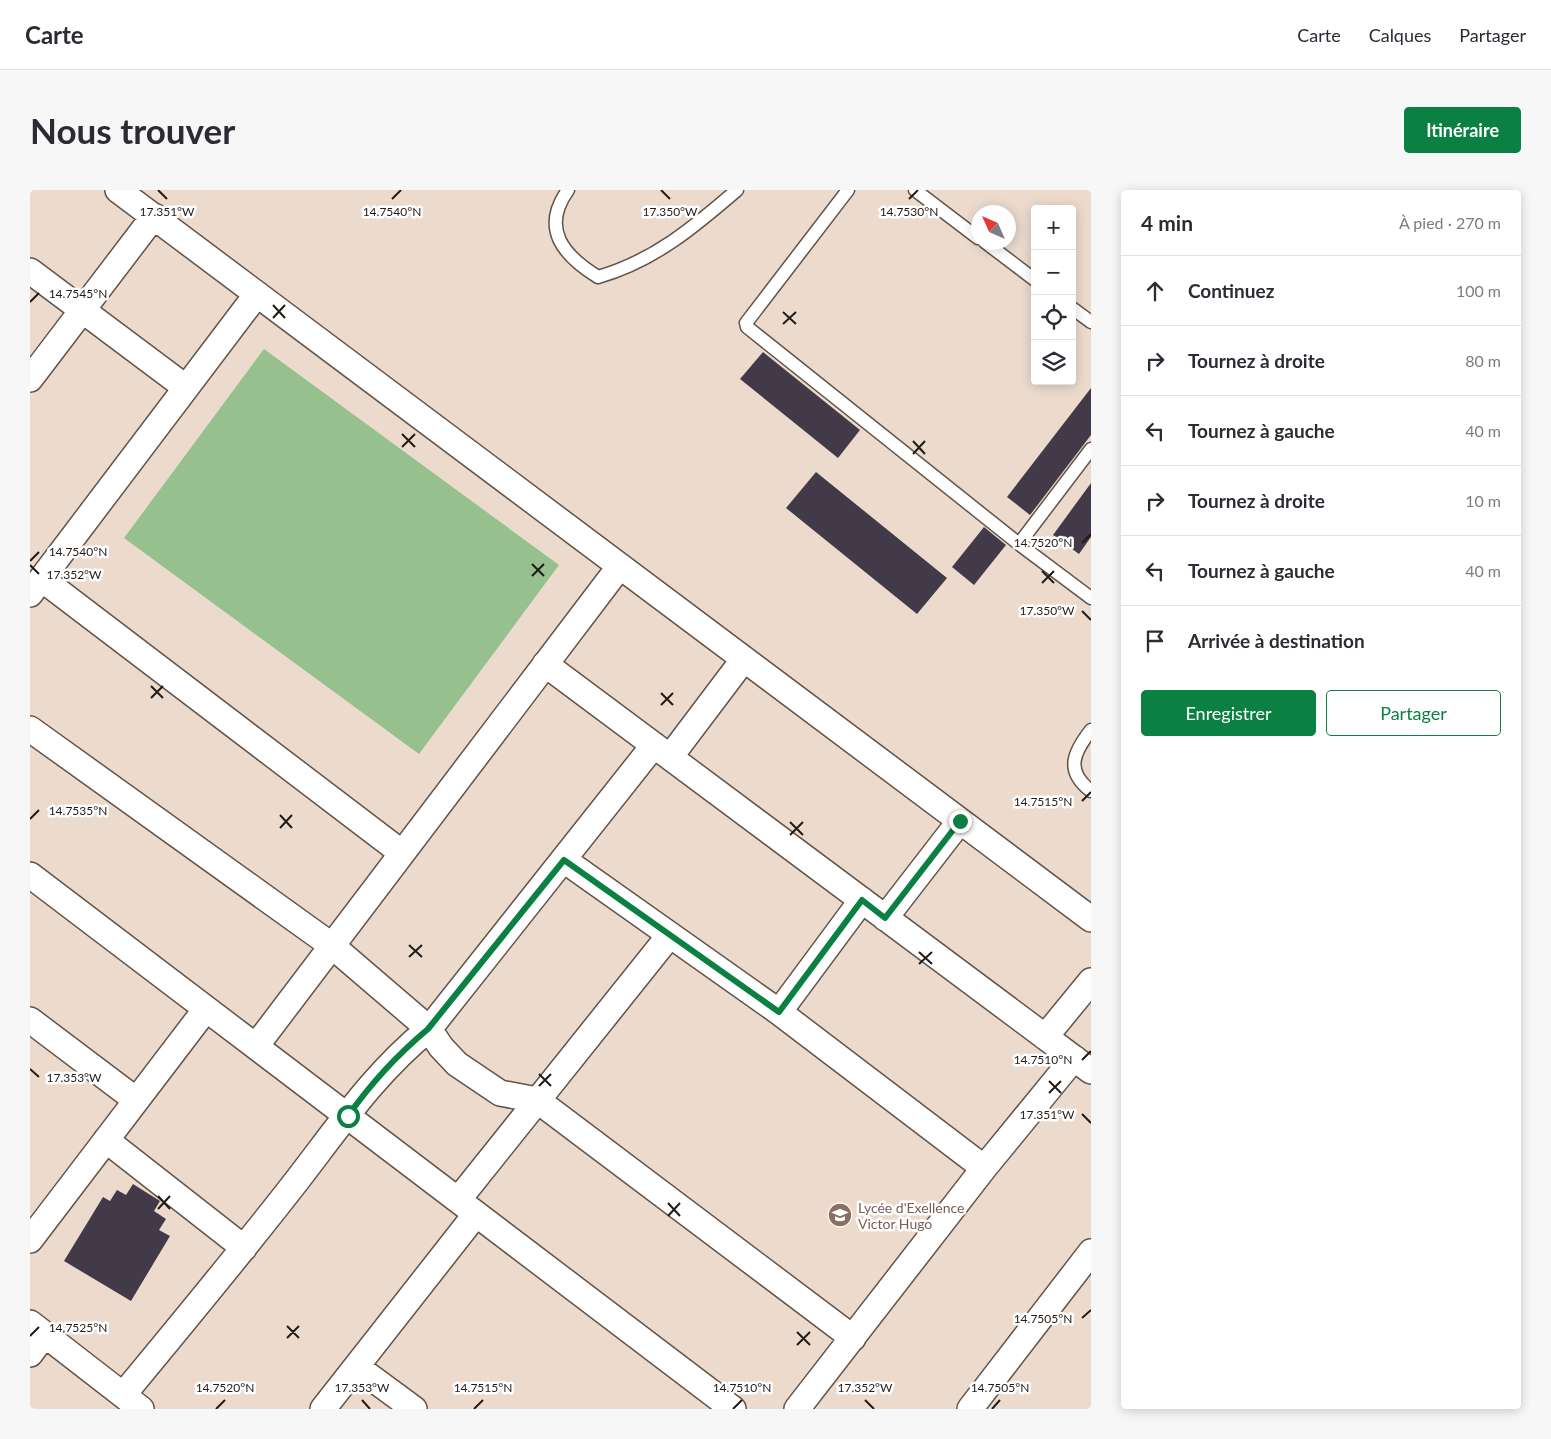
<!DOCTYPE html>
<html lang="fr">
<meta charset="utf-8">
<style>
:root{--surface:#fff;--page:#f7f7f7;--text:#2b2b33;--muted:#7c7c81;--line:#e1e1e2;--accent:#0b8043}
body{margin:0;font-family:Lato,sans-serif;background:var(--page);color:var(--text)}
.controls{position:absolute;right:15px;top:15px;display:grid;overflow:hidden;border-radius:5px;box-shadow:0 2px 12px #0003}
.controls button{width:45px;height:45px;display:grid;place-items:center;padding:0;border:0;border-bottom:1px solid var(--line);background:var(--surface);color:var(--text);font:25px sans-serif}
.compass{position:absolute;left:941px;top:15px;width:45px;height:45px;border-radius:50%;background:var(--surface);box-shadow:0 2px 12px #0003;rotate:315deg}
.stop{position:absolute;width:15px;height:15px;margin:-11px;border:4px solid #0b8043;border-radius:50%;background:#fff}
.stop.end{background:#0b8043;border-color:#fff;box-shadow:0 1px 5px #0008}
.list{margin:0;padding:0;list-style:none}
h2{display:flex;justify-content:space-between;align-items:center;height:65px;margin:0;padding:0 20px;font-size:21px}
h2 small{font-size:16px;font-weight:400;color:var(--muted)}
.list li{display:grid;grid-template-columns:32px 1fr auto;gap:15px;align-items:center;box-sizing:border-box;height:70px;padding:0 20px;border-top:1px solid var(--line)}
.list b{display:block;font-size:19px;white-space:nowrap}
.list em{font-size:16px;font-style:normal;color:var(--muted)}
.actions{display:flex;gap:10px;padding:15px 20px}
.actions a{flex:1;padding:11px 0;border:1px solid var(--accent);border-radius:5px;text-align:center;font-size:18px;color:var(--accent)}
.actions .main{background:var(--accent);color:#fff}
.icon{flex:none;width:28px;height:28px;fill:none;stroke:currentColor;stroke-width:2;stroke-linecap:round;stroke-linejoin:round}
.map{position:relative;flex:none;width:1061px;height:1219px;overflow:hidden;border-radius:5px}
header{display:flex;align-items:center;gap:30px;box-sizing:border-box;height:70px;padding:0 25px;background:var(--surface);border-bottom:1px solid var(--line)}
header strong{font-size:24px}
nav{display:flex;gap:28px;margin-inline-start:auto;font-size:18px}
.intro{display:flex;align-items:center;justify-content:space-between;box-sizing:border-box;height:120px;padding:0 30px}
h1{margin:0;font-size:35px}
.button{padding:12px 22px;border-radius:5px;background:var(--accent);color:#fff;font-size:18px;font-weight:700}
main{display:flex;gap:30px;padding:0 30px}
aside{flex:1;background:var(--surface);border-radius:5px;box-shadow:0 2px 12px #0003}
.map>svg:first-child{display:block}
.green{fill:#96c08e}
.building{fill:#433a49}
.lines{fill:none;stroke-linecap:round;stroke-linejoin:round}
.lane-casing{stroke:#615347;stroke-width:15}
.street-casing{stroke:#615347;stroke-width:28}
.lane{stroke:#fff;stroke-width:12}
.street{stroke:#fff;stroke-width:25}
.route{stroke:#0b8043;stroke-width:6}
.ticks{fill:none;stroke:#211b16;stroke-width:2}
.labels{text-anchor:middle;dominant-baseline:central;stroke-width:5;stroke-linejoin:round;paint-order:stroke}
.education-label{font-size:14px;fill:#785e54;stroke:#fff;text-anchor:start}
.ticks-label{font-size:12px;text-anchor:middle;fill:#211b16;stroke:#fff;stroke-width:5;stroke-linejoin:round;paint-order:stroke}
</style>
<header>
<strong>Carte</strong>
<nav><a>Carte</a><a>Calques</a><a>Partager</a></nav>
</header>
<div class="intro"><h1>Nous trouver</h1><a class="button">Itinéraire</a></div>
<main>
<div class="map">
<svg width="1061" height="1219" viewBox="0 0 1061 1219">
<rect width="100%" height="100%" fill="#ecdbcd"/>
<path class="green" d="M234,159l295,216 -140,189 -295,-216z"/>
<path class="building" d="M733,162l97,78 -22,28 -98,-79z
M1061,198v47l-61,80 -23,-18z
M786,282l131,106 -30,36 -131,-106z
M1061,293v54l-12,17 -26,-19z
M954,337l22,18 -32,40 -22,-18z
M103,994l27,17 -6,10 12,8 -7,11 11,6 -39,65 -67,-40 39,-64 7,4 7,-11 9,5z"/>
<g class="lines">
<g class="lane-casing">
<path id="lane" d="M538,0c-28,39 -4,66 30,87 56,-16 96,-50 139,-87
M818,0l-102,133 1,4 272,217 72,54
M885,0l63,48
M955,52l50,38
M1042,118l19,14
M989,354l72,-95
M1061,540c-18,23 -26,41 0,61"/>
</g>
<g class="street-casing">
<path id="street" d="M88,0l973,729
M0,81l155,116
M0,189l124,-163
M12,389l360,274
M0,404l227,-300
M515,474l546,407
M0,539l301,216 98,84 12,18 16,17 43,29 37,7 316,238
M640,567l74,-98
M534,670l215,152 205,156
M0,685l703,534
M855,728l75,-97
M749,822l83,-112
M0,830l106,80
M1015,847l46,-56
M226,856l364,-480
M76,950l138,108
M428,1010l211,-264
M0,1050l176,-231
M0,1133l111,86
M0,1164l15,-20
M327,1177l57,42
M93,1205c58,-70 116,-140 172,-212 42,-54 80,-111 134,-154l225,-284
M293,1219l153,-195
M767,1219l187,-241 90,-110
M940,1219l121,-157"/>
</g>
<use href="#lane" class="lane"/>
<use href="#street" class="street"/>
</g>
<g class="lines">
<path class="route" d="M318,926c23,-33 49,-61 80,-87l136,-169 215,152 83,-112 23,18 75,-97"/>
</g>
<path class="ticks" d="M128,0l9,9M631,0l9,9M362,9l9,-9M879,9l9,-9M0,112l9,-9M243,115l12,13M753,122l13,12M243,128l12,-13M753,134l13,-12M372,244l13,13M883,251l12,13M372,257l13,-13M883,264l12,-13M1052,353l9,-9M0,371l9,-9M502,374l12,12M0,375l9,9M1012,381l12,12M502,386l12,-12M1012,393l12,-12M1052,421l9,9M121,496l12,12M631,503l12,12M121,508l12,-12M631,515l12,-12M1052,611l9,-9M250,625l12,13M0,629l9,-9M760,632l13,13M250,638l12,-13M760,645l13,-13M379,755l13,12M889,762l13,12M379,767l13,-12M889,774l13,-12M1052,870l9,-9M0,879l9,8M509,884l12,12M1019,891l12,12M509,896l12,-12M1019,903l12,-12M1052,924l9,9M128,1006l12,13M638,1013l12,13M128,1019l12,-13M638,1026l12,-13M1052,1128l9,-8M257,1136l12,12M767,1142l13,13M0,1146l9,-9M257,1148l12,-12M767,1155l13,-13M332,1210l8,9M835,1210l9,9M186,1219l9,-9M444,1219l9,-9M703,1219l9,-9M962,1219l8,-9"/>
<defs>
<g id="school-disc" transform="scale(1.25)"><circle r="9.5" fill="#8d6e63" stroke="#fff"/><path d="M0-5L7-2L0 1L-7-2ZM-4 1L0 2.5L4 1V4Q0 6-4 4Z" fill="#fff"/></g>
</defs>
<g fill-rule="evenodd">
<use href="#school-disc" x="810" y="1025"/>
</g>
<g class="labels">
<g class="education-label">
<text x="828" y="1017">Lycée d'Exellence<tspan x="828" dy="16">Victor Hugo</tspan></text>
</g>
</g>
<g class="ticks-label">
<text x="137" y="26">17.351°W</text>
<text x="640" y="26">17.350°W</text>
<text x="879" y="26">14.7530°N</text>
<text x="362" y="26">14.7540°N</text>
<text x="48" y="108">14.7545°N</text>
<text x="1013" y="357">14.7520°N</text>
<text x="48" y="366">14.7540°N</text>
<text x="44" y="389">17.352°W</text>
<text x="1017" y="425">17.350°W</text>
<text x="1013" y="616">14.7515°N</text>
<text x="48" y="625">14.7535°N</text>
<text x="1013" y="874">14.7510°N</text>
<text x="44" y="892">17.353°W</text>
<text x="1017" y="929">17.351°W</text>
<text x="1013" y="1133">14.7505°N</text>
<text x="48" y="1142">14.7525°N</text>
<text x="195" y="1202">14.7520°N</text>
<text x="453" y="1202">14.7515°N</text>
<text x="712" y="1202">14.7510°N</text>
<text x="332" y="1202">17.353°W</text>
<text x="835" y="1202">17.352°W</text>
<text x="970" y="1202">14.7505°N</text>
</g>
</svg>
<div class="controls">
<button>+</button>
<button>−</button>
<button><svg class="icon" aria-label="locate" viewBox="0 0 24 24"><circle cx="12" cy="12" r="6"/><path d="M12 2v4M12 18v4M2 12h4M18 12h4"/></svg></button>
<button><svg class="icon" aria-label="layers" viewBox="0 0 24 24"><path d="M12 4l9 5-9 5-9-5zM3 14l9 5 9-5"/></svg></button>
</div>
<svg class="compass" viewBox="-18 -18 36 36"><path d="M0-13l5 13h-10z" fill="#e53935"/><path d="M0 13l5-13h-10z" fill="#7c7c81"/></svg>
<div class="stop" style="left:318px;top:926px"></div>
<div class="stop end" style="left:930px;top:631px"></div>
</div>
<aside>
<h2>4 min<small>À pied · 270 m</small></h2>
<ul class="list">
<li><svg class="icon" aria-label="ahead" viewBox="0 0 24 24"><path d="M12 20V5M6 11l6-6 6 6"/></svg><div><b>Continuez</b></div><em>100 m</em></li>
<li><svg class="icon" aria-label="right" viewBox="0 0 24 24"><path d="M7 20v-9h11M14 6l5 5-5 5"/></svg><div><b>Tournez à droite</b></div><em>80 m</em></li>
<li><svg class="icon" aria-label="left" viewBox="0 0 24 24"><path d="M17 20v-9H6M10 6l-5 5 5 5"/></svg><div><b>Tournez à gauche</b></div><em>40 m</em></li>
<li><svg class="icon" aria-label="right" viewBox="0 0 24 24"><path d="M7 20v-9h11M14 6l5 5-5 5"/></svg><div><b>Tournez à droite</b></div><em>10 m</em></li>
<li><svg class="icon" aria-label="left" viewBox="0 0 24 24"><path d="M17 20v-9H6M10 6l-5 5 5 5"/></svg><div><b>Tournez à gauche</b></div><em>40 m</em></li>
<li><svg class="icon" aria-label="arrive" viewBox="0 0 24 24"><path d="M6 21V4h12l-3 4 3 4H6"/></svg><div><b>Arrivée à destination</b></div></li>
</ul>
<div class="actions"><a class="main">Enregistrer</a><a>Partager</a></div>
</aside>
</main>
